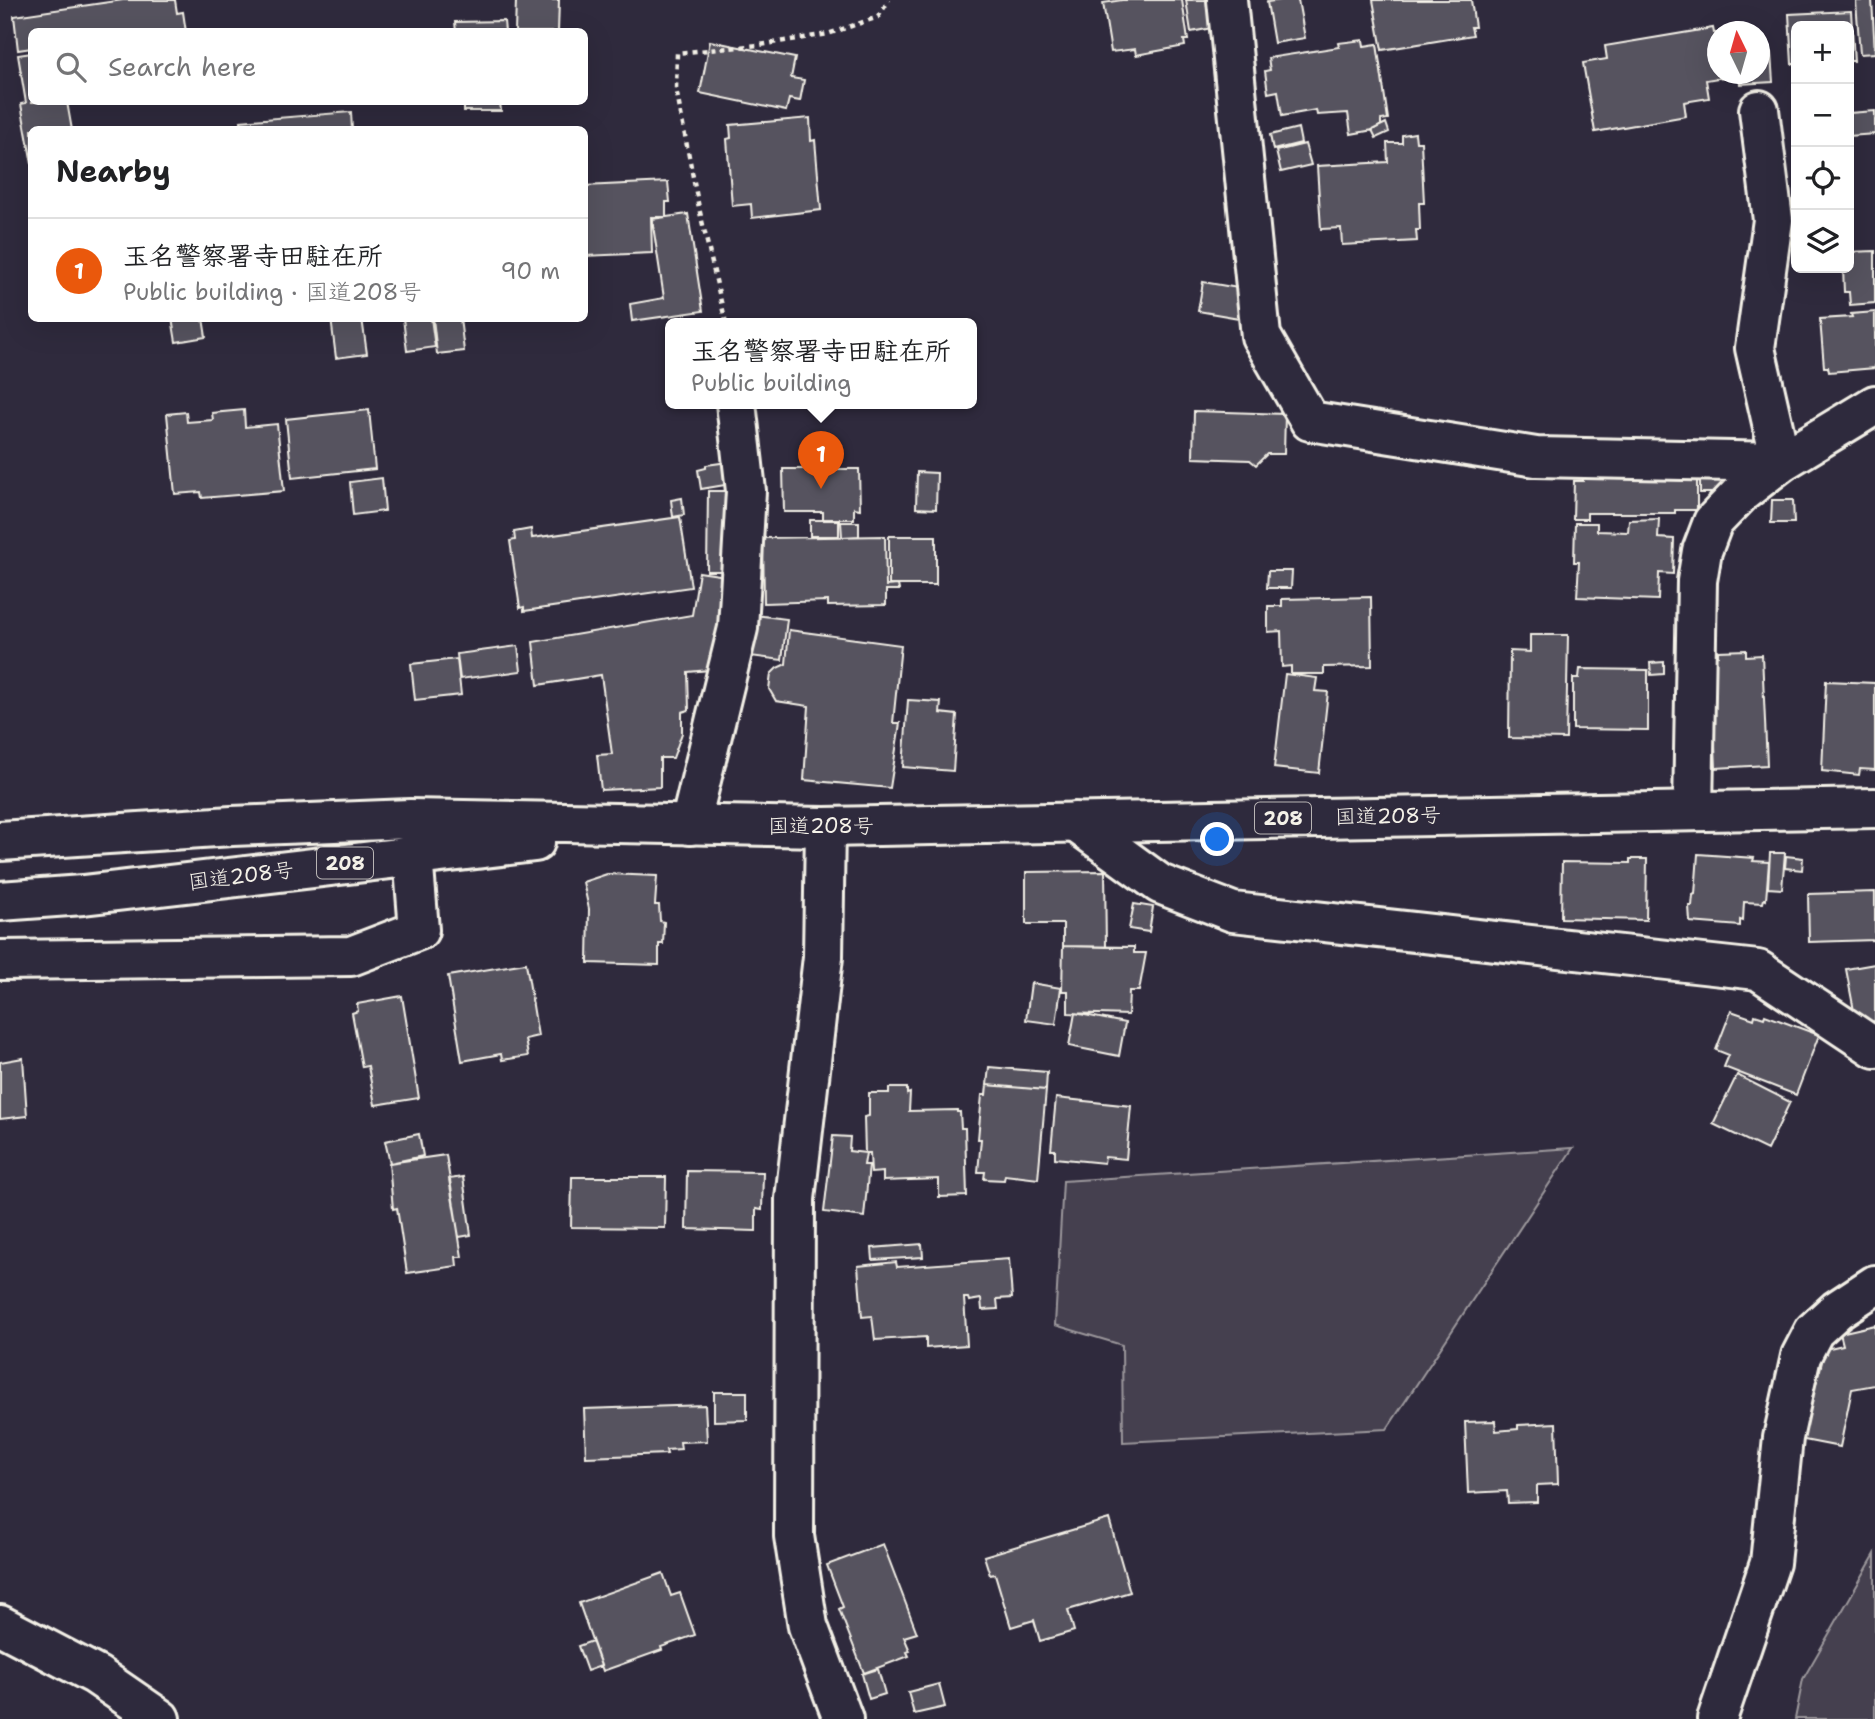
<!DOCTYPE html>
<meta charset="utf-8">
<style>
:root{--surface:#fff;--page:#f6f6f6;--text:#202124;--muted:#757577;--line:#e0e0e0;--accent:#ea580c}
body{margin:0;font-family:"Shantell Sans","Klee One",sans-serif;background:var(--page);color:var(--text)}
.controls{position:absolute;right:21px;top:21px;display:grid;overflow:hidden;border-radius:10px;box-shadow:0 7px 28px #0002}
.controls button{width:63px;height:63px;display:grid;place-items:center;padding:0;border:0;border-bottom:2px solid var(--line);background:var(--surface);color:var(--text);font:35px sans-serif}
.compass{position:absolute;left:1707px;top:21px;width:63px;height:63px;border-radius:50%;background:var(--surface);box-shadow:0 7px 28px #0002;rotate:355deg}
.you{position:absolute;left:1218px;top:840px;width:24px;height:24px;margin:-18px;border:5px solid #fff;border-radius:50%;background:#1a73e8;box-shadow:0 0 0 10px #1a73e833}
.badge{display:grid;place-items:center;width:46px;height:46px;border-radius:50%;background:var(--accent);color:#fff;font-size:23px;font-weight:700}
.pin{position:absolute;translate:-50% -58px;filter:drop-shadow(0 2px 4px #0008)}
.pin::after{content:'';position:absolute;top:37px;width:24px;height:21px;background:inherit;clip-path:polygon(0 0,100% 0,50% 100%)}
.popup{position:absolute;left:665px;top:318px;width:312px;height:91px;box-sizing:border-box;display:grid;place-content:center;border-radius:10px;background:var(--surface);filter:drop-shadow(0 2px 5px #0005);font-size:23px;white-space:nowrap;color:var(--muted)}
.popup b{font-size:26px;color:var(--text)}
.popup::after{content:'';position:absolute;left:50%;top:100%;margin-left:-14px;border:14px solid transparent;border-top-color:var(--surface)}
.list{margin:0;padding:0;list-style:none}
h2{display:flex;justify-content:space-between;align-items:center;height:91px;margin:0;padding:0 28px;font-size:30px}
h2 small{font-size:23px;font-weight:400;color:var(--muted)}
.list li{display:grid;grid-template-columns:46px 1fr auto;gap:21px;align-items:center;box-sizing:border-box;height:105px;padding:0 28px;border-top:2px solid var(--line)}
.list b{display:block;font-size:26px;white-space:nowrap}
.list p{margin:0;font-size:23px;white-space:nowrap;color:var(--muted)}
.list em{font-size:23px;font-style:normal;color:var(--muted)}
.icon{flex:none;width:38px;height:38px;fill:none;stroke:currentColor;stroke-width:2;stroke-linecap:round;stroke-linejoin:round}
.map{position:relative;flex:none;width:1875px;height:1719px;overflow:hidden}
.search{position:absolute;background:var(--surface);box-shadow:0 7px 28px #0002;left:28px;top:28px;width:560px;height:77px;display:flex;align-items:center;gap:18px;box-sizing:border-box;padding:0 24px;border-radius:10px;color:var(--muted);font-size:26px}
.panel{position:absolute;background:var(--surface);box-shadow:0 7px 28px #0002;left:28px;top:126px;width:560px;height:196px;border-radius:10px}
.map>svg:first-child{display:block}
.green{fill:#454050;stroke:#9c989c;stroke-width:2}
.building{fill:#56525f;stroke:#f4f1e8;stroke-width:2}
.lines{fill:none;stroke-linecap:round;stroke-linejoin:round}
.minor-casing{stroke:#f4f1e8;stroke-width:44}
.highway-casing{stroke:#f4f1e8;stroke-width:44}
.path{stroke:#f4f1e8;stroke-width:4.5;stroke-dasharray:5 5;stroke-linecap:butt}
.minor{stroke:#2f2a3d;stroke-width:38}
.highway{stroke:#2f2a3d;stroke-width:38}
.labels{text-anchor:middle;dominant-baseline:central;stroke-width:5;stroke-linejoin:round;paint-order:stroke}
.shield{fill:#2f2a3d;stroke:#b9b5b5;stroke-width:2}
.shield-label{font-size:19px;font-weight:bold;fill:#f4f1e8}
.street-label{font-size:21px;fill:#f4f1e8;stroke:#2f2a3d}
</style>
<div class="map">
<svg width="1875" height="1719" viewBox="0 0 1875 1719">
<rect width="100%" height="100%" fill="#2f2a3d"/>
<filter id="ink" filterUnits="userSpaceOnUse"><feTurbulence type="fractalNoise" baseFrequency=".0143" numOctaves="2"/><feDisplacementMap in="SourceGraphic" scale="14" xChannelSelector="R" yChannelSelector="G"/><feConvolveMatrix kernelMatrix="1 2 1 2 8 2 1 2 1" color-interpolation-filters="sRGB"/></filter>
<g filter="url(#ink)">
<path class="green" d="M1573,1148l-186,281 -264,13 -1,-97 -67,-20 8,-144z
M1875,1554v165h-80l8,-40z"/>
<path class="building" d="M123,0h52l2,13 6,-1 3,20h-154v16l-14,2 -4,-34z
M516,0h43l-1,32h-43z
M1122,0h60l6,40h-4l1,6 -49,9 -1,-6 -24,3 -8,-49z
M1186,0h32l4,26 -31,6z
M1281,0h17l7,38 -31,5 -7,-41z
M1373,0h98l4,27h-4l2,8 -91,15z
M1872,0l3,53 -15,1 -4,-53z
M1851,11l3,50h-5v-35h-53v38h-4l-3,-50z
M504,21l1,11h-49l-1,-10z
M1713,28l1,5h3v41h12l1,2 -24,4 3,18 -25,4 2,14 -91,16 -12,-69 24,-4 -2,-13z
M1363,40l1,6 13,-2 11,75 -7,1v5l-8,5 -22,4 -3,-21 -31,2 -1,-5 -34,6 -4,-25 -10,2 -3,-22 5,-1 -2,-12 71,-11 -1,-4z
M710,41l85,17 -4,20 13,2 -4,21 -11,-2 -3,12 -86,-18z
M32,53v49h35l5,28h-40v34l-11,-60 5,-1 -8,-48z
M1771,53l2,29 -33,2 -1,-10h20v-20z
M464,102h36l1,9h-37z
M1875,111v23l-26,2v-23z
M351,112l1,18h-110l-1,-9z
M810,118l1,23 4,-1 6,70 -69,8 -1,-14 -19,2 -5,-67 4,-1 -1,-13z
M1386,123l3,9 -13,6 -4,-8z
M1298,128l3,15 -28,7 -3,-15z
M1415,133l1,9h5l3,61h-5l1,27h-4l1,11 -75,4 -1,-17 -20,1 -4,-63 71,-4 -1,-19h15v-8z
M1305,144l6,21 -30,7 -5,-21z
M668,182l2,20h-4v15h-15l1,36 -68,3v-70z
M688,214l15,97 -71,10 -2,-17 34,-6 -12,-79z
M1875,251v52l-25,2 -1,-13h-5l-1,-24h6v-16z
M1203,282l41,7 -5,29 -41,-7z
M1875,312v56l-46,4 -1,-5h-4l-4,-48 32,-2 -1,-3z
M172,318h31l3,19 -30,5z
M331,318h31l5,36 -31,4z
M403,318h28l4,29 -28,4z
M433,318h27l4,33 -27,3z
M244,410l1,17 32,-3 7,67 -82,7 -1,-6 -26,2 -8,-80 19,-2 1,10 26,-2 -1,-7z
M369,410l6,59 -83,9 -6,-59z
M1194,411l91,3 -1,40h-17l-11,11 -6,-5 -57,-2z
M728,462l3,22 -30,5 -3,-19 8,-2v-3z
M1583,463l114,1v46h-22v3h-88v6h-14l1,-38h9z
M1700,466h30v19l-14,8h-16z
M783,469h76l1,40 -6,-1v11h-31v-7h-39z
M917,472l20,1 -1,36 -20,-1z
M382,478l3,33 -32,4 -3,-33z
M708,491h25l-9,80h-17z
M682,498l2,17 -11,2 -2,-17z
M1772,500h21l1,23h-23z
M680,517l11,70 -167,24v-4l-4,1 -10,-67 5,-1 -1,-8 17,-3 1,9z
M1659,519l-1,19 16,1 -1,35 -14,-1 -1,27 -81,-3 2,-35h-5l1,-39h22v8l31,1 1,-12z
M810,520h29v16h-29z
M841,522h18v14l-17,1z
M885,536l1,50 12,-1 1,5h-13v15l-58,1v-5l-64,2 -1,-65z
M889,536h47v49h-47z
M1268,571h24l-1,17h-24z
M699,572l34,5 -24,93 -21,2 1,38 -7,2v21l-9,25h-13v29l-59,3 -4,-35 15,-1 -11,-79 -63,10 -5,-43 159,-27z
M1371,597l1,69 -48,1v7h-33v-8l-9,1 -1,-36 -13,1v-26h14v-7z
M755,615l32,4 -5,41 -32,-4z
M789,630l112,15 -8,78h7l-10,65 -86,-8 5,-74 -33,-5 -7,-12 2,-15 6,-6 9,-4z
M1530,635h38l-2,104 -57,-1 1,-87 20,1z
M518,646l3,25 -61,8 -3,-25z
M1746,650v6l16,-1 5,110 -51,3 -5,-113h7v-4z
M457,659l4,36 -46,5 -4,-36z
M1664,662v12l-13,1 -1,-12z
M1580,669l68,1v60l-75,-1v-51h6z
M1285,674l32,4 -2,13 13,1 -9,81 -45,-5z
M1826,681l49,2v87l-15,-1 -1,6 -37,-4z
M908,700l33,2 -1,11 17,2 -4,56 -50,-4z
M1770,853h15l-3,36 -14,-1z
M1698,854l56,4 -1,3 16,1 -3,38 -2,-1 -1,4 -19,-1 -1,19 -3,-1v6l-50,-4 -1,-16h3l1,-11 2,-1z
M1786,856l17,2 -1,12 -17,-2z
M1630,859h17l-1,61 -85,-2 1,-56 68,1z
M1105,871l1,76 -43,-1v-22h-37v-52z
M607,874l50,2 -2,29h4l1,16 4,1 -1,22h-4v21l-71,-2 1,-54 -6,-27z
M1875,892v48l-66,2 -1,-48z
M1134,904l19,3 -4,25 -20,-3z
M1063,946l71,1v6h12l-7,38h-10l-1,24 -60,-2v-22h-6z
M526,963l12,73 -13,3 3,17 -26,4 -1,-6 -39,7 -14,-85z
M1875,964v57l-10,2 -10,-7 -9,-47z
M1031,983l30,5 -5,36 -30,-4z
M402,996l17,102 -44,7 -7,-39 -6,1 -10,-54 6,-2 -1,-7z
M1731,1011l23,8 1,-4 9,3 1,-3 54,20 -23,60 -72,-28 5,-12 -13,-5z
M1075,1013l50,10 -6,33 -50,-10z
M23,1058l4,58 -27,3v-57z
M989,1067l58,5 -1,18 -59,-5z
M1737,1075l53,27 -23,48 -54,-26z
M987,1085l59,5 -8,89 -33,-4 -1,5 -20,-1 1,-7h-7l3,-33h-3l4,-44h4z
M889,1088h18v6l3,-1 -1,18 48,-1v2h3l1,16h4l2,68 -28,1v-18l-56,2v-9l-12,1 -1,-20h-5l-1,-36 5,-1v-23h20z
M1056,1098l75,8 -5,53 -21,-2 -1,6 -49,-5v-8h-4z
M419,1134l4,22 -33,7 -5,-22z
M833,1136l17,1 -1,14 17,2 -2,12h5l-5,52 -40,-5z
M446,1155l16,102h-6l1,9 -50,7 -10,-65 -4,1 -4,-46z
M687,1171l76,1 -1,38 -6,-1v22l-70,-2z
M463,1177l8,58 -12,2 -10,-58z
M572,1177h94l-1,51 -94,-1z
M922,1244l1,13 -50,3 -1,-12z
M1009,1259l3,39 -15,1 1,10 -16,1 -1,-11 -12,2 -1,-3h-4l3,47 -41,3v-11l-51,3 -3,-24 -10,1 -4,-51 38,-4 1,5z
M1875,1325v60l-23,4 -12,58 -41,-8 14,-70 7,1 5,-21 18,-4 -3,-12z
M714,1392h33v28l-33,1z
M705,1405l2,36 -27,1 1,7 -15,1 1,4 -81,3 -2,-48z
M1495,1421l1,10 22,-2v-4l38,-2 2,61 -21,1v17l-29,1 -1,-12 -39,2 -3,-71z
M1109,1519l21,73 -62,18 6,21 -34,10 -6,-21 -23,7 -16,-53 -5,1 -6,-19z
M883,1544l34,89 -13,4 6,14 -3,1 2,4 -45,17 -25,-64 4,-2 -16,-42z
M663,1573l8,23 9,-3 15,42 -34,12 1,3 -59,21 -24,-68z
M592,1641l9,25 -14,5 -9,-25z
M878,1669l7,25 -16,5 -7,-25z
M939,1684l6,23 -31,7 -6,-22z"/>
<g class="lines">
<g class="minor-casing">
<path id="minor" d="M1227,0l34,336 49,85 226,36 245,5 -26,-114 18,-128 -14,-110
M1693,810l4,-229 5,-30 11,-29 28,-29 40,-31 94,-57
M1075,822l85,62 73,28 525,58 117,78
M690,825l48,-197 8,-137 -10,-88
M825,827l-2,130 -28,242 -1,337 14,90 35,93
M0,960l351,-4 68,-26 -6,-75
M0,1625l96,50 64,44
M1717,1719l53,-156 13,-125 18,-82 13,-25 23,-21 38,-25"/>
</g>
<g class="highway-casing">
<path id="highway" d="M0,841l232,-15 178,-7 415,8 1050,-19
M0,901l83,-6 452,-53"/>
</g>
<path class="path" d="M726,323l-27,-115 -23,-119 1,-36 83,-8 68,-11 50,-17 11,-17"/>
<use href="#minor" class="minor"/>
<use href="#highway" class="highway"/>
</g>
</g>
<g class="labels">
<g class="shield">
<rect x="1255" y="802.5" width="56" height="31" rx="5"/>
<rect x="317" y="847.5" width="56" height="31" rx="5"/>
</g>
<g class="shield-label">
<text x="1283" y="818">208</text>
<text x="345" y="863">208</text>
</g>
<g class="street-label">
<text transform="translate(1388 816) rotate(-1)">国道208号</text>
<text x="821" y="826">国道208号</text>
<text transform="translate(241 876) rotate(-7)">国道208号</text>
</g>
</g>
</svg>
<div class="controls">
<button>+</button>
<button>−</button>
<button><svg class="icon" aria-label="locate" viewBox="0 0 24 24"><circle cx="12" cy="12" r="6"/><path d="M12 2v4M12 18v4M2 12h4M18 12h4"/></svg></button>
<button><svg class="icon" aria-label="layers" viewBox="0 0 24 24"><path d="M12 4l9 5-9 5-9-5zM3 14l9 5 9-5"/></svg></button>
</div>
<svg class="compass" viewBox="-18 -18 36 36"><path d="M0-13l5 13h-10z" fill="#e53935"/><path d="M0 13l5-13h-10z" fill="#757577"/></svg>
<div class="you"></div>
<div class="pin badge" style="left:821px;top:489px">1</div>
<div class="popup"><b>玉名警察署寺田駐在所</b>Public building</div>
<div class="search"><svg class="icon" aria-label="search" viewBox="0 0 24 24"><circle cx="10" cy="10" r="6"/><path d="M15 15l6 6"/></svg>Search here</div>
<section class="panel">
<h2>Nearby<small></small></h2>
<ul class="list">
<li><span class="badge">1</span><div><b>玉名警察署寺田駐在所</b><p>Public building · 国道208号</p></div><em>90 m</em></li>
</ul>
</section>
</div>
